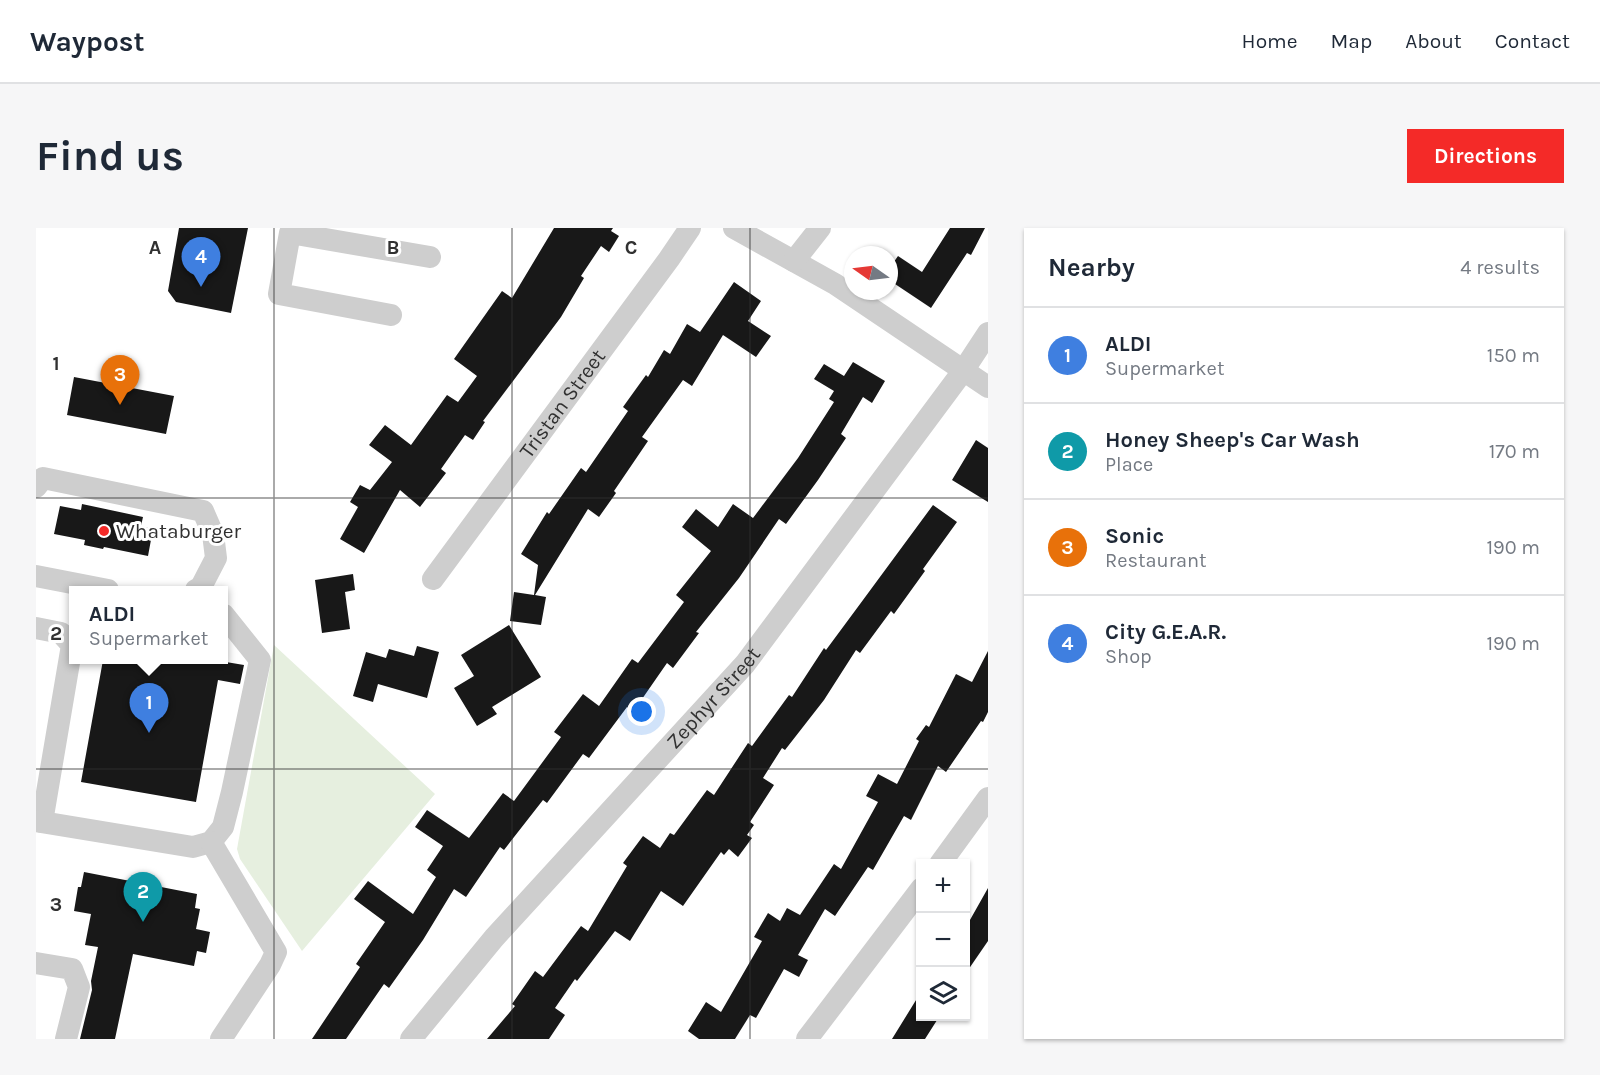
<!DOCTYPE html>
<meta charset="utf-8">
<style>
:root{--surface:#fff;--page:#f6f6f7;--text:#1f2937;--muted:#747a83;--line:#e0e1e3;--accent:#f42a28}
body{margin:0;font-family:Karla,sans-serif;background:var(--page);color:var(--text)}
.controls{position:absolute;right:18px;bottom:18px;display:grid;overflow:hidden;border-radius:0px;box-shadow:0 2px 4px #0004}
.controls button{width:54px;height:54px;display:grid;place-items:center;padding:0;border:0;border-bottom:2px solid var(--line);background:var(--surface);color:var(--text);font:30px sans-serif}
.compass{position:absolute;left:808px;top:18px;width:54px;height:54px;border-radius:50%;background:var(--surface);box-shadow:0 2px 4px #0004;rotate:284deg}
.you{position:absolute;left:606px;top:484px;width:21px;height:21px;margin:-15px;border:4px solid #fff;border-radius:50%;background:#1a73e8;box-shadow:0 0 0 9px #1a73e833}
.badge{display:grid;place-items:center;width:39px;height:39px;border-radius:50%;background:var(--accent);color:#fff;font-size:20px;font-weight:700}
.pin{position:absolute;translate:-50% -50px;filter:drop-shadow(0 2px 3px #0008)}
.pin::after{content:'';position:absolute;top:32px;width:21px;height:18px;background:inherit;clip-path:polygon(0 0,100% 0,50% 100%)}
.popup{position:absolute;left:33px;top:358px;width:159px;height:78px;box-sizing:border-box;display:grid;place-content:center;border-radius:0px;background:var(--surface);filter:drop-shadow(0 2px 4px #0005);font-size:20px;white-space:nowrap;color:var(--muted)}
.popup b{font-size:22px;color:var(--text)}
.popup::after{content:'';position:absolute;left:50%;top:100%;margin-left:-12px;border:12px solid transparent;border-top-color:var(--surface)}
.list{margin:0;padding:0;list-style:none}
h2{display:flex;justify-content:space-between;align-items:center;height:78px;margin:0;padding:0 24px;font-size:26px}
h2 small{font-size:20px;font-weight:400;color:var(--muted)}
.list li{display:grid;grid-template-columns:39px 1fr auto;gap:18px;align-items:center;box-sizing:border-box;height:96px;padding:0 24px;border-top:2px solid var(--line)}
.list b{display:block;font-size:22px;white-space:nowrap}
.list p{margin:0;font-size:20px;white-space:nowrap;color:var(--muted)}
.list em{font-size:20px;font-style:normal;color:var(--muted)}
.icon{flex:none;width:33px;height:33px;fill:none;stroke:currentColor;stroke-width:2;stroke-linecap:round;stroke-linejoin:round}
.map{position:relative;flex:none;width:952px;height:811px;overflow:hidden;border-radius:0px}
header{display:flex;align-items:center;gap:36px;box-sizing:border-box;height:84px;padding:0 30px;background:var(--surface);border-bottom:2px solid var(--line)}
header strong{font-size:28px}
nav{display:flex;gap:33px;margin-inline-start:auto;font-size:21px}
.intro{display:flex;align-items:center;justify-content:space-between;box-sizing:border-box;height:144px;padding:0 36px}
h1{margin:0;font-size:42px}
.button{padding:15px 27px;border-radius:0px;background:var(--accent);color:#fff;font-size:21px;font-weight:700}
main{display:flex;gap:36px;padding:0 36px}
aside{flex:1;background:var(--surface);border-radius:0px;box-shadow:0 2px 4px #0004}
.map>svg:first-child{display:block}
.green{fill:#e6efdf}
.building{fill:#181818}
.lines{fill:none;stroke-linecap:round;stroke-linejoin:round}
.minor{stroke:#cecece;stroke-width:22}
.grid{fill:none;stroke:#313131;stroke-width:1.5;stroke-opacity:0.55}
.poi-dot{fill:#f42a28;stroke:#fff;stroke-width:2}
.labels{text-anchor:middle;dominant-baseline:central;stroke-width:6;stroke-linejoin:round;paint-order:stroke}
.street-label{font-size:21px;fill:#313131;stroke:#fff}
.poi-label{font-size:21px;fill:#313131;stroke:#fff;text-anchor:start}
.grid-label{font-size:20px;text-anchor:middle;font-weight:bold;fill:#313131;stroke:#fff;stroke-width:6;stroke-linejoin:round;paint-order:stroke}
</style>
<header>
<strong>Waypost</strong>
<nav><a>Home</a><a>Map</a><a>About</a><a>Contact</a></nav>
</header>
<div class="intro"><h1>Find us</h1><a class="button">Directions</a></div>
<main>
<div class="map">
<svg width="952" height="811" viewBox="0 0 952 811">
<rect width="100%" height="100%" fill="#fff"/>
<path class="green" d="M238,417l161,149 -133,157 -62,-92 -3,-10z"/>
<path class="building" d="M143,0h69l-17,85 -55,-11 -8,-11z
M518,0h59l-2,3 8,5 -10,16 -8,-6 -20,30 3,2 -23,39 -78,104 2,1 -12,18 -8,-5 -24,34 5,4 -26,34 -20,-17 -36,63 -24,-14 18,-32 -8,-5 10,-17 10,5 22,-28 -23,-17 16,-20 26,20 36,-50 11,7 19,-26 -23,-17 48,-68 10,7z
M914,0h35l-14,27 -4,-2 -36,55 -42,-28v-11l9,-13 24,16z
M698,54l27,19 -13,20 23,15 -15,21 -33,-22 -31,51 -9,-6 -41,57 6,4 -34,50 2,2 -17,24 -11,-8 -53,86 11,2 -5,28 -31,-4 4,-29 20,3 4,-30 -17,-11 26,-42 2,2 32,-46 5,4 42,-61 -5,-4 23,-32 2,2 16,-27 6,4 17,-30 13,8z
M817,134l32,19 -13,22 -9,-6 -22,37 5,4 -28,42 -32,44 -7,-5 -40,59 -43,54 3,1 -26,35 -6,-5 -34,49 -6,-5 -38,51 -6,-4 -36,49 -4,-3 -39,50 -4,-3 -34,50 -12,-8 -31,51 -34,48 -5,-4 -38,55h-34l48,-72 -4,-3 29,-42 -31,-23 14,-18 45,33 23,-37 -9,-7 16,-24 -28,-19 12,-17 42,28 34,-45 11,8 47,-64 -7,-5 29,-38 16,12 33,-47 6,4 46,-61 -8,-7 35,-44 -29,-24 14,-18 22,18 15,-23 20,14 45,-60 36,-56 -5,-3 5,-8 -20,-12 10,-15 20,12z
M38,149l100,19 -8,38 -99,-19z
M940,212l12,8v54l-36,-22z
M46,276l61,13 -2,9 12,3 -5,27 -44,-9 -1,2 -19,-4 1,-5 -31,-6 6,-28 21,4z
M897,277l24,17 -34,47 2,2 -31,43 -3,-3 -31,42 -4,-3 -32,50 -39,50 -3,-2 -19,30 11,7 -24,37 4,3 -7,10 5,3 -14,19 -9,-8 -5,6 -3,-3 -38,54 -22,-15 -31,50 -15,-10 -38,50 -2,-2 -20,29 10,7 -16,24h-62l28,-33 -3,-2 23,-33 8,6 38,-51 7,5 39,-65 -4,-3 20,-27 17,12 10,-15 4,2 33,-45 7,5 34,-52 4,3 37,-51 3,2 32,-49 2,2 37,-50z
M317,346l2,16 -10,2 5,37 -28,4 -7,-53z
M473,397l32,52 -49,30 5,7 -20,12 -23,-38 20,-12 -13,-21z
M381,418l22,6 -12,46 -49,-14 -5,18 -20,-6 13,-44 20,6 3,-9 25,7z
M952,423v61l-5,10 -2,-1 -35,51 -8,-6 -27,54 -7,-4 -31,54 -5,-3 -33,49 -10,-7 -27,46 10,5 -9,17 -15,-8 -28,49 -6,-3 -15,24h-36l-11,-8 18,-29 15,10 41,-71 -8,-4 14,-24 12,8 7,-13 13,7 34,-51 7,5 37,-67 -12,-6 12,-22 19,10 22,-43 -3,-2 10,-14 3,2 27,-53 16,8z
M67,432h111l30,5 -4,19 -22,-4 -22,122 -115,-20z
M48,644l113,22 -2,14 5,1 -4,20 14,3 -4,21 -9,-2 -3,15 -61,-12 -18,85h-35l12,-49 -1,-9 7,-34 -13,-2 6,-31 -17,-3 4,-24h3z
M952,660v53l-22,32v-46z
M885,764v25h18l-14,22h-33z"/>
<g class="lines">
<g class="minor">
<path d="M698,0l101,56 153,103"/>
<path d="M758,33l26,-33"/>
<path d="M355,87l-112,-21 11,-61 140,24"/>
<path d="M0,259l7,-9 160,33 10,23 3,24 -15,29 -5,3"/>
<path d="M0,348l72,14"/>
<path id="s1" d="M397,351l236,-320 21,-31"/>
<path d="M0,400l25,5 11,12 -30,177"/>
<path d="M0,593l157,26 18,-5 12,-15 9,-35 28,-132 -36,-45"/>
<path d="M175,614l65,110 -6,13 -49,74"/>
<path d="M904,636l48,-66"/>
<path d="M0,735l36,6 7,18 -13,52"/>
<path id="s2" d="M375,811l83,-101 251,-274 218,-293 25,-38"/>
<path d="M771,811l114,-150"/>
</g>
</g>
<path class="grid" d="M238,0v811M476,0v811M714,0v811M0,270h952M0,541h952"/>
<circle class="poi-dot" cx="68" cy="303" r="6"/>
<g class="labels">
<g class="street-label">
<text stroke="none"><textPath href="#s1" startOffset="218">Tristan Street</textPath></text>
<text stroke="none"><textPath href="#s2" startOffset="456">Zephyr Street</textPath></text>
</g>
<g class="poi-label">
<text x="80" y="303">Whataburger</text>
</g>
</g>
<g class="grid-label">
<text x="119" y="26">A</text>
<text x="357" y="26">B</text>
<text x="595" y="26">C</text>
<text x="20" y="142">1</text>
<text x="20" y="412">2</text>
<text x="20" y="683">3</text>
</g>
</svg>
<div class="controls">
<button>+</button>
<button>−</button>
<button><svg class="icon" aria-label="layers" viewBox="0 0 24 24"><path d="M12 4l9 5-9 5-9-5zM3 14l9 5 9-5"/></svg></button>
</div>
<svg class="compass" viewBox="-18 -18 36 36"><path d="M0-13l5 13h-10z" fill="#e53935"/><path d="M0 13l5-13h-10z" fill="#747a83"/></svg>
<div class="you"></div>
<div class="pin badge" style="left:113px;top:505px;background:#3f7fe0">1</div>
<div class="popup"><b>ALDI</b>Supermarket</div>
<div class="pin badge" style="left:107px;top:694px;background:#0f9aa8">2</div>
<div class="pin badge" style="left:84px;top:177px;background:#e8710a">3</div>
<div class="pin badge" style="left:165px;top:59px;background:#3f7fe0">4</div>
</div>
<aside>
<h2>Nearby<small>4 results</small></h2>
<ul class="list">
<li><span class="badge" style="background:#3f7fe0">1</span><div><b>ALDI</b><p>Supermarket</p></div><em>150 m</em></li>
<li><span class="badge" style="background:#0f9aa8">2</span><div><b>Honey Sheep's Car Wash</b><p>Place</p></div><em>170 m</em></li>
<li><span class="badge" style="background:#e8710a">3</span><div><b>Sonic</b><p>Restaurant</p></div><em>190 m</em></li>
<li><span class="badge" style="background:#3f7fe0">4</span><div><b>City G.E.A.R.</b><p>Shop</p></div><em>190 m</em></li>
</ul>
</aside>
</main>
